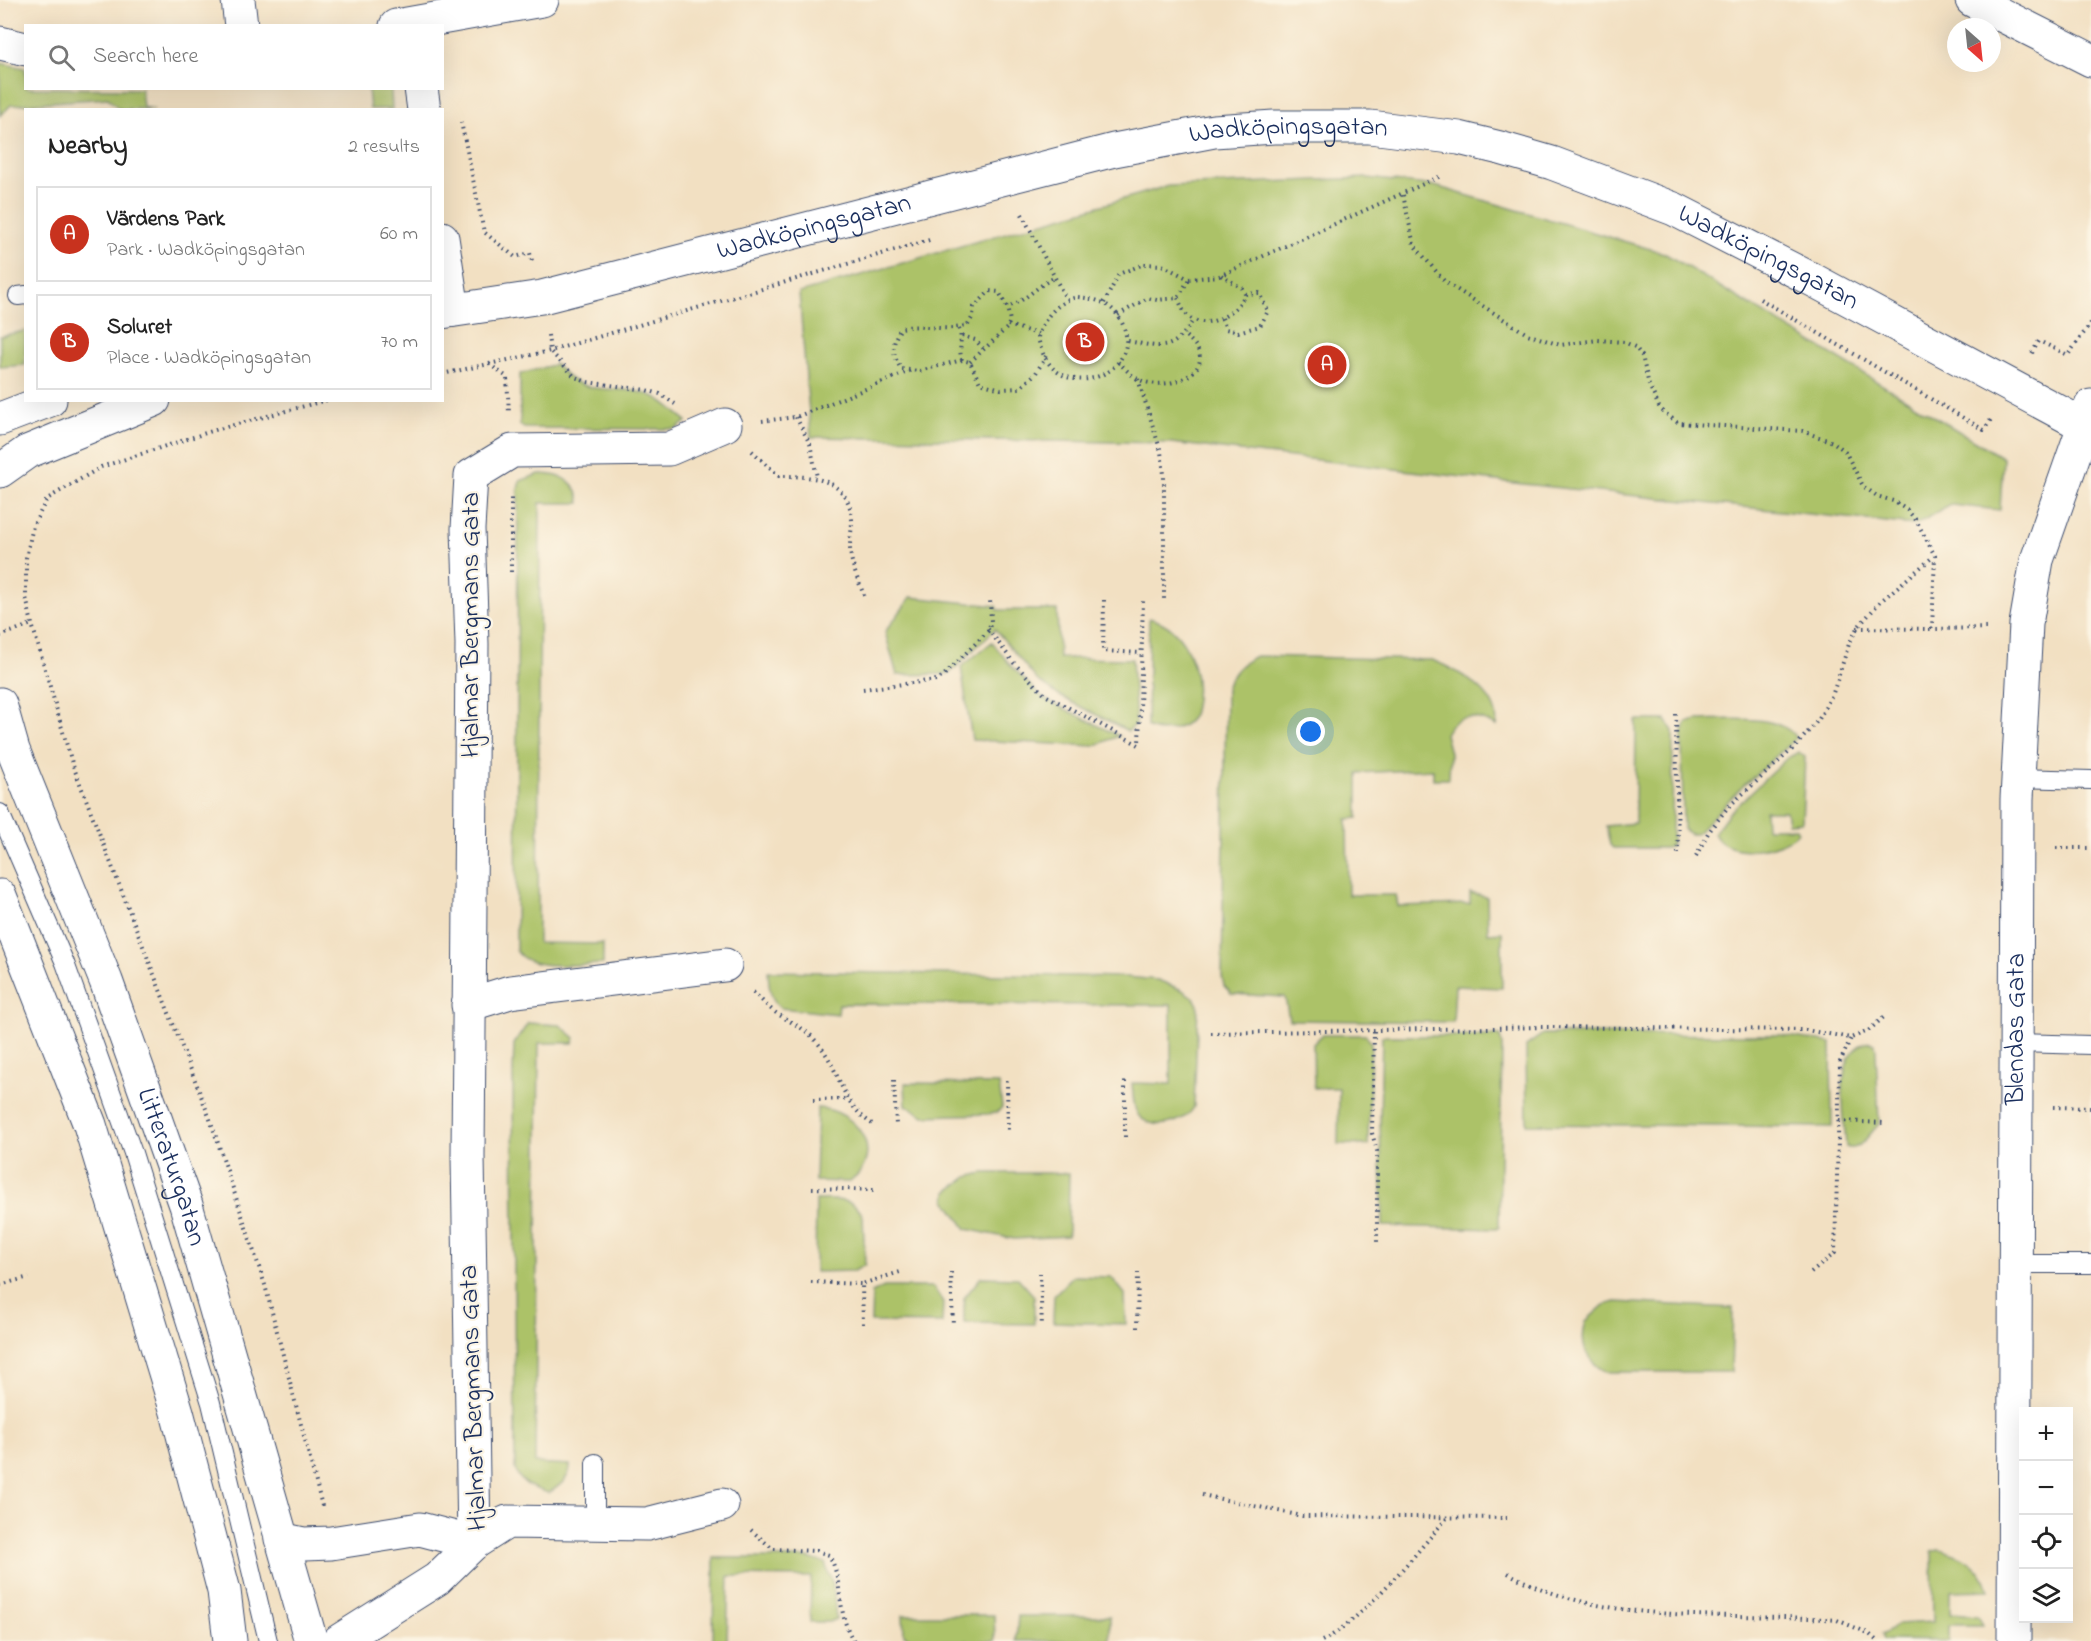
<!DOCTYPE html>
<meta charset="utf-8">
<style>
:root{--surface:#fff;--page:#f6f6f6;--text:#222;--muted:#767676;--line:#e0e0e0;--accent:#c8321e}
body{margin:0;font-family:"Indie Flower",sans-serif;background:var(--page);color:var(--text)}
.controls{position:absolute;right:18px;bottom:18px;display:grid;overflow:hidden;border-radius:0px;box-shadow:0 6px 24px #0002}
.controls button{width:54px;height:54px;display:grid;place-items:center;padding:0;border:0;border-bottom:2px solid var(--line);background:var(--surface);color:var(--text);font:30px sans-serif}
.compass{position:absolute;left:1947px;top:18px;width:54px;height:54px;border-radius:50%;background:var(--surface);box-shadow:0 6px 24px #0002;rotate:153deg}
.you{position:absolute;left:1311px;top:732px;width:21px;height:21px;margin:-15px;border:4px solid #fff;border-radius:50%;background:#1a73e8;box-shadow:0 0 0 9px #1a73e833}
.badge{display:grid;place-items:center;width:39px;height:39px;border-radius:50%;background:var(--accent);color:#fff;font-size:20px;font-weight:700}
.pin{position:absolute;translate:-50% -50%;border:3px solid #fff;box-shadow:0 2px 6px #0006}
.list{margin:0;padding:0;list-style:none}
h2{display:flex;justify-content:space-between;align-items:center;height:78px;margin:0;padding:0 24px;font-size:26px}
h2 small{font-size:20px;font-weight:400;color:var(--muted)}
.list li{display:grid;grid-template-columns:39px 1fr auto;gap:18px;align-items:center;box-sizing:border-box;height:96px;margin:0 12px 12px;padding:0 12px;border:2px solid var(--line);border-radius:0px}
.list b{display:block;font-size:22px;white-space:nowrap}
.list p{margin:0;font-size:20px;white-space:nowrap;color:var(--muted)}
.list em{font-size:20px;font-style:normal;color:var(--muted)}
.icon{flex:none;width:33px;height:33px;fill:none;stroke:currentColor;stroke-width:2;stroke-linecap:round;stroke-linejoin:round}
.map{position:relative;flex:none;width:2091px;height:1641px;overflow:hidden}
.search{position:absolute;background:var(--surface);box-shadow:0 6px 24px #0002;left:24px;top:24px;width:420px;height:66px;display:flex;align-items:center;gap:15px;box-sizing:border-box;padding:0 21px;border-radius:0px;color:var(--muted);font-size:22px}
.panel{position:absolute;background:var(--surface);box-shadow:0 6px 24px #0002;left:24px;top:108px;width:420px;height:294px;border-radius:0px}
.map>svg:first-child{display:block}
.green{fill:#acc267;stroke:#647862;stroke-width:1.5}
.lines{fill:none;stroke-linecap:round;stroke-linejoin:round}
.service-casing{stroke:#3b4a6d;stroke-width:20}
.minor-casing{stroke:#3b4a6d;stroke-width:35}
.tertiary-casing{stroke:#3b4a6d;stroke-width:35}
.path{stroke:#3b4a6d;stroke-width:4;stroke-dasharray:1.5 4.5;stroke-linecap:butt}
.service{stroke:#fff;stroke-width:18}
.minor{stroke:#fff;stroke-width:33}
.tertiary{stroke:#fff;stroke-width:33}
.labels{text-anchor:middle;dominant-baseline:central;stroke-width:4.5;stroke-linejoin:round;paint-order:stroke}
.street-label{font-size:27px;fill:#1b2f5e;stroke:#fcf5e5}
</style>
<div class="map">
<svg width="2091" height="1641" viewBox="0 0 2091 1641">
<rect width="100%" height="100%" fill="#fcf5e5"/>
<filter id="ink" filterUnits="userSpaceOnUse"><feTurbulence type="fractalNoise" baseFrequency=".0167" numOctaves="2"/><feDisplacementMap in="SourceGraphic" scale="12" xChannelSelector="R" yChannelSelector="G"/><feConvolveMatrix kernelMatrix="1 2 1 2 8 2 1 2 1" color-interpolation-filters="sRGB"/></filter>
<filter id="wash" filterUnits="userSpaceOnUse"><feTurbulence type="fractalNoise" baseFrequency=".008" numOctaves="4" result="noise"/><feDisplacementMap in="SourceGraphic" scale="24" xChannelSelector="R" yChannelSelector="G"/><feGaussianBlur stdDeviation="1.35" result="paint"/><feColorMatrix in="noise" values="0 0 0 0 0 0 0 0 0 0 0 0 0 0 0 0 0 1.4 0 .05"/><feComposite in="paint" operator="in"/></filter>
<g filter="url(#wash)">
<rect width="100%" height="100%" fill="#f2e0c2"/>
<path class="green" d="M0,63l25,5 1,20 115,1 2,18 11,2h-35l-11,-11 -97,7 -11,11z
M368,89h23l1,20h-22z
M1368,178l67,8 229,67 339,205 -3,52 -49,-5 -36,20 -392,-41 -352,-41 -360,-6 -12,-144 369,-107z
M25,331v34l-25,2v-31z
M556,364c28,39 64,16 101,34 10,5 20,16 30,23l-11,8 -152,-1 -4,-3v-51z
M539,474c20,0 39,6 41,29h-40l-2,440 65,1v20c-22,0 -76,8 -87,-14l2,-461 2,-8z
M911,597l86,9 1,4h59l2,48 73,1 4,65 -8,7 -70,-36 -21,-15 -42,-51 -46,45 -52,1 -12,-43z
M1149,618c39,9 54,58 45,93 -5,19 -32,24 -47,16z
M992,642l20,25 31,31 76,38 -25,10 -122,-6 -11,-73z
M1256,656l176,4c25,10 70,34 64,66 -19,-10 -40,-15 -51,8l5,19 -1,26h-16v-10l-75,4v45l-11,1 1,76h48l2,11 72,-2v-11l17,4 1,36 14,-1v56l-47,-2 -2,36 -164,-2 -4,-23 -53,-3 -8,-8 -2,-10 4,-288c6,-16 15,-25 30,-32z
M1636,720h30l7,11 -1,110 -2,6 -5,1h-52l-3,-3 -4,-19 29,-3z
M1697,720c26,0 85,-7 99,18l-56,51 -44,45h-6l-7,-5 -1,-93 4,-13z
M1799,752l6,5 -3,65 -14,1 -2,-12h-21l1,17h30l2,4c-16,18 -73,28 -84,1l14,-19 59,-56z
M768,971l358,6 32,3 24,10 12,8 4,7 -4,102c-8,16 -41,25 -55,9 -6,-7 -6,-23 -7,-33l39,1v-79l-332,-1 -1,10 -58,-6c-11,-11 -11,-22 -12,-37z
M528,1023l32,2 15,13 -2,5h-34l-4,420 35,2c0,14 -10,20 -21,28 -15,-4 -29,-9 -34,-24l-2,-397 1,-28z
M1543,1034l238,1 50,8 1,84 -305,-3 -1,-78z
M1322,1035h44l5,8 -3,102 -30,-1 1,-56h-25l-1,-44z
M1382,1036h118l2,9 -3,182 -3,2 -113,-3 -3,-103z
M1870,1042l5,3 1,6 3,73c-9,9 -20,29 -33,23 -1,-29 -15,-99 24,-105z
M905,1083l94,1 3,23 -4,5 -8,2 -66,2 -18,-11z
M817,1108c40,1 70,46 33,74l-35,-1z
M983,1173h86l-1,63 -54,3 -48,-10 -20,-29 1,-8 20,-15z
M816,1200c18,0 38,-3 47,16l2,49 -11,6 -39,1z
M1073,1276l38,1 14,17 1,30 -73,-2 1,-27z
M981,1277l37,1 16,18v28l-70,-1v-25z
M884,1287h49l10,15 -1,21 -71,-1 1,-29z
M1616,1302l117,6 -2,64h-125c-21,-12 -27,-28 -20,-51l18,-16z
M1938,1550c26,4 42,15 52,40l-40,1v23l27,2 5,9h-33v16l-66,-1 -2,-6 17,-10 35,-2 -1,-70z
M714,1558h94l17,5 8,22 3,34 -7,3h-19l1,-45 -82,-1 -2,65h-14z
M903,1615h91l1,26h-80l-11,-6z
M1018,1616h92v25h-94z"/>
</g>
<g filter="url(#ink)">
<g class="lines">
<g class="service-casing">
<path id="service" d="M18,296l8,-1
M2018,778l73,2
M0,813l65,150 68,190 78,250 57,238
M2016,1043l75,2
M2016,1264h75
M595,1463v60"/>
</g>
<g class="minor-casing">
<g id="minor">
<path d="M238,0l3,26"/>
<path d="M1972,0l119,60"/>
<path d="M396,26l146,-26"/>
<path d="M0,43l26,6"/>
<path d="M421,88l3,22"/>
<path d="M442,238l11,72"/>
<path id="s1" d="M442,312l100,-15 572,-147 100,-19 60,-4h96l89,11 41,10 52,15 122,46 141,72 276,148"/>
<path d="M0,419l50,-19"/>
<path d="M0,471l27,-19 127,-52"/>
<path d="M468,1005l42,-13 215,-27"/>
<path d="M281,1539l23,5 27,-1 89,-14 54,14"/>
<path d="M474,1543l-6,-387 4,-512 -4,-115 3,-53 41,-25 157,-2 56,-24"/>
<path d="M339,1641l98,-62 37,-36 33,-21 140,2 75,-19"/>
<path id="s2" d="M2014,1641l3,-842 9,-175 11,-64 54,-154"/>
</g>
</g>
<g class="tertiary-casing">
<g id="tertiary">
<path id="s3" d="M0,704l13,46 93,231 80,224 125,436"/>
<path d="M0,896l90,229 87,287 47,179 6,50"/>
</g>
</g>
<path class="path" d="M461,122l23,110 31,25 15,-4 2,8
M1403,195l11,50 31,37 82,52 33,11 38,-5 26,2 11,5 7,9 7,29 11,24 18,14 124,8 31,11 12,9 18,35 14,10 16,5 14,9 9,10 19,36 -3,73 55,-1
M1022,214l44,85
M1078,297c18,2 32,5 42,22 32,54 -68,95 -82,18 5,-19 21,-37 40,-40z
M1178,298c2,5 5,13 9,17 18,18 51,-2 58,-21l-3,-6 -21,-13
M1760,299l224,131 8,-12
M1104,303l15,-29 25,-10 18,1 27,14 30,-3 222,-100
M1118,315l30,-17 9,2 21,-2 11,-19
M1222,318l4,11 12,3 22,-6 8,-15 -9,-18 -14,1
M1008,325l30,9
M959,329c4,10 -1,20 3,31
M548,335l2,16 25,26 12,5 59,8 14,4 15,10
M962,336l13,4 8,8
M1128,341c36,7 44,12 66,-22
M2032,353l7,-12 29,14 23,-32
M1046,356l-10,17 -16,15 -19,1 -21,-6 -10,-21 -8,-2 -43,11 -18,-2c-9,-15 -10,-26 0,-41 23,-5 44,5 67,-3l5,-9 1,-9 16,-16 9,1 8,15c19,-6 29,-21 47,-29
M970,362l37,-34 3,-7 -3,-14
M1118,362c7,6 14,15 22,18 30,14 88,-13 44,-45
M489,364l18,13 2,36
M442,374l108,-23 383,-112
M1138,379l23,73 3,22v127
M796,417l14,27 7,33
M762,421l34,-4 114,-46
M752,451l27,25c32,0 70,1 73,44 0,9 -2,18 -2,27 0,17 9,34 14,49
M511,572v-74
M1104,600l-1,51 38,2
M1857,628l75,1
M988,629l26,34 31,32 94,50 4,-145
M0,636l32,-12
M863,689l73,-9 6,-3 46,-46 3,-9 -1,-24
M1676,714l2,142
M2056,848h35
M1696,856l12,-23 20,-26 67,-60 24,-28 14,-26 16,-49 8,-16 24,-27 53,-45
M753,992c9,8 17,18 28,24 11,7 25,13 34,24 28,30 22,62 59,85
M1374,1031l-2,102 5,18v93
M1211,1033l335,-6 260,3 45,8 17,-7 16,-14
M894,1080l2,46
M1007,1080l1,54
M813,1100l33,-1
M2053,1107l38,1
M1839,1121l45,2
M1125,1137v-57
M812,1188l64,2
M951,1272l2,54
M1040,1273l2,54
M1811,1273l24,-20 5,-191 11,-24
M811,1282l51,2
M0,1285l29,-8
M863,1324l-1,-40 38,-12
M1137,1328l1,-55
M1202,1495l100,21 205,2
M322,1506l-57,-221 -55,-166 -138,-356 -40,-139 -6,-27v-39l7,-32 14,-27 54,-32 114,-37 112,-30
M751,1530l22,19 44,2 12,4c15,26 7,60 25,86
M1508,1573c100,56 220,37 329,47l31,13 9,8
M1322,1641c40,-20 94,-88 125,-123"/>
<use href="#service" class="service"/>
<use href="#minor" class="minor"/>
<use href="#tertiary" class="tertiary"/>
</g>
</g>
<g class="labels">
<g class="street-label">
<text stroke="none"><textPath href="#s1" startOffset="868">Wadköpingsgatan</textPath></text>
<text stroke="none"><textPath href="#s1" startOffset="382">Wadköpingsgatan</textPath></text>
<text stroke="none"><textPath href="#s1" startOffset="1372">Wadköpingsgatan</textPath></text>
<text transform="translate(471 625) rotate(-90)">Hjalmar Bergmans Gata</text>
<text stroke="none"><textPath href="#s2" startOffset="612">Blendas Gata</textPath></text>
<text stroke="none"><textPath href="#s3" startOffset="494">Litteraturgatan</textPath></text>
<text transform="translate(474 1398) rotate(-92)">Hjalmar Bergmans Gata</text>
</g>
</g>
</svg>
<div class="controls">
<button>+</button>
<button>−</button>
<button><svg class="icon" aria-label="locate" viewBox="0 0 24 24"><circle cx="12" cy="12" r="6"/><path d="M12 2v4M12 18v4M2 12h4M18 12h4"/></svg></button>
<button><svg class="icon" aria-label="layers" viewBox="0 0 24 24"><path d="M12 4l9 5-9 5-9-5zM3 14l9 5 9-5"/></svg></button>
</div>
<svg class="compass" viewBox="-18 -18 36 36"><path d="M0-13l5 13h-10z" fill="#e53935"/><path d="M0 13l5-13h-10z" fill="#767676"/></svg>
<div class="you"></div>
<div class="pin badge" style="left:1327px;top:365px">A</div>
<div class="pin badge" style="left:1085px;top:342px">B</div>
<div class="search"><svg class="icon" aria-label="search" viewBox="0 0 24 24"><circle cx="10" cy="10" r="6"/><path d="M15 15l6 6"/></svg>Search here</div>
<section class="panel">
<h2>Nearby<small>2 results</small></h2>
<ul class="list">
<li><span class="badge">A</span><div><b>Värdens Park</b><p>Park · Wadköpingsgatan</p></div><em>60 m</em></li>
<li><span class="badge">B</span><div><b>Soluret</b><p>Place · Wadköpingsgatan</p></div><em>70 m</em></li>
</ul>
</section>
</div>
